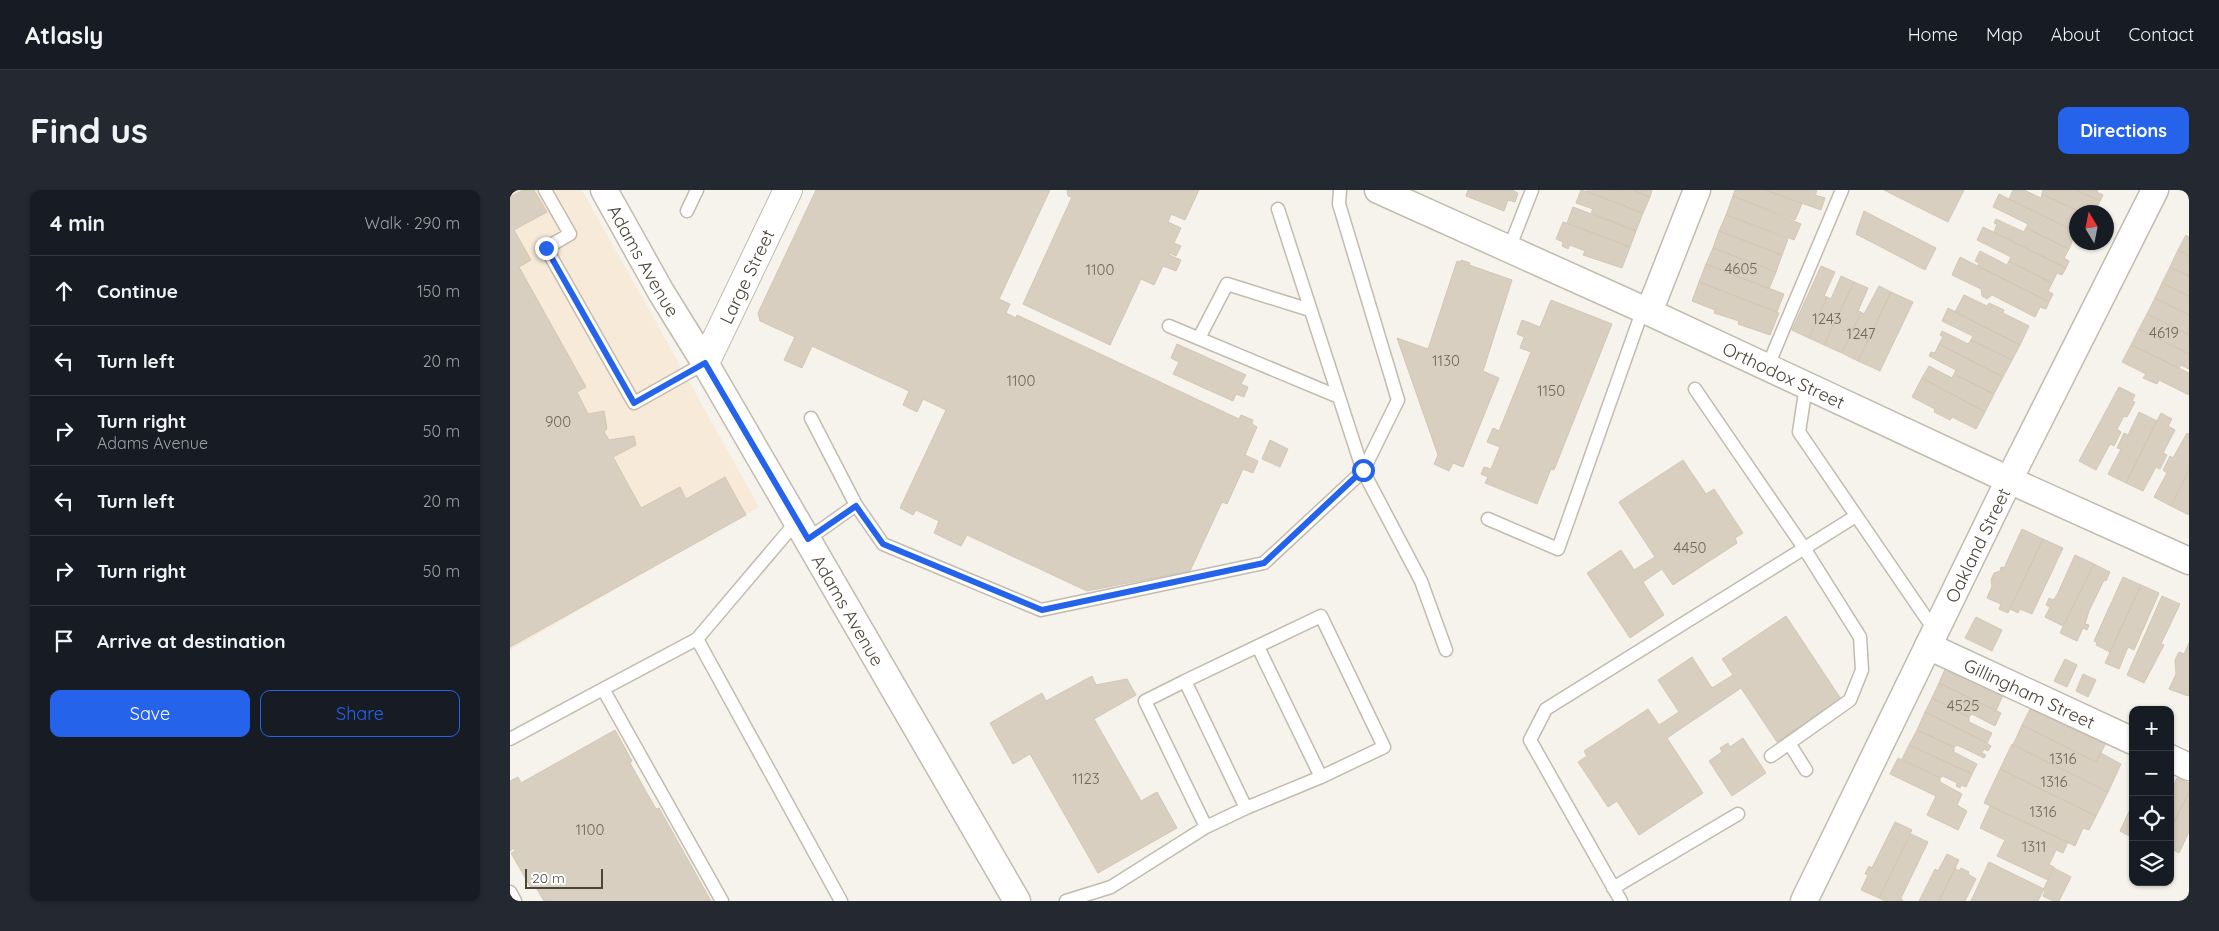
<!DOCTYPE html>
<meta charset="utf-8">
<style>
:root{--surface:#171b24;--page:#242831;--text:#f1f3f6;--muted:#9ea1a6;--line:#363941;--accent:#2563eb}
body{margin:0;font-family:Quicksand,sans-serif;background:var(--page);color:var(--text)}
.controls{position:absolute;right:15px;bottom:15px;display:grid;overflow:hidden;border-radius:10px;box-shadow:0 1px 4px #0004}
.controls button{width:45px;height:45px;display:grid;place-items:center;padding:0;border:0;border-bottom:1px solid var(--line);background:var(--surface);color:var(--text);font:25px sans-serif}
.compass{position:absolute;left:1559px;top:15px;width:45px;height:45px;border-radius:50%;background:var(--surface);box-shadow:0 1px 4px #0004;rotate:350deg}
.scale{position:absolute;left:15px;bottom:12px;width:78px;box-sizing:border-box;padding-left:5px;border:2px solid #4b4439;border-top:0;font-size:14px;line-height:18px;white-space:nowrap;color:#4b4439;-webkit-text-stroke:4px #fff;paint-order:stroke}
.stop{position:absolute;width:15px;height:15px;margin:-11px;border:4px solid #2563eb;border-radius:50%;background:#fff}
.stop.end{background:#2563eb;border-color:#fff;box-shadow:0 1px 5px #0008}
.list{margin:0;padding:0;list-style:none}
h2{display:flex;justify-content:space-between;align-items:center;height:65px;margin:0;padding:0 20px;font-size:21px}
h2 small{font-size:16px;font-weight:400;color:var(--muted)}
.list li{display:grid;grid-template-columns:32px 1fr auto;gap:15px;align-items:center;box-sizing:border-box;height:70px;padding:0 20px;border-top:1px solid var(--line)}
.list b{display:block;font-size:19px;white-space:nowrap}
.list p{margin:0;font-size:16px;white-space:nowrap;color:var(--muted)}
.list em{font-size:16px;font-style:normal;color:var(--muted)}
.actions{display:flex;gap:10px;padding:15px 20px}
.actions a{flex:1;padding:11px 0;border:1px solid var(--accent);border-radius:10px;text-align:center;font-size:18px;color:var(--accent)}
.actions .main{background:var(--accent);color:#fff}
.icon{flex:none;width:28px;height:28px;fill:none;stroke:currentColor;stroke-width:2;stroke-linecap:round;stroke-linejoin:round}
.map{position:relative;flex:none;width:1679px;height:711px;overflow:hidden;border-radius:10px}
header{display:flex;align-items:center;gap:30px;box-sizing:border-box;height:70px;padding:0 25px;background:var(--surface);border-bottom:1px solid var(--line)}
header strong{font-size:24px}
nav{display:flex;gap:28px;margin-inline-start:auto;font-size:18px}
.intro{display:flex;align-items:center;justify-content:space-between;box-sizing:border-box;height:120px;padding:0 30px}
h1{margin:0;font-size:35px}
.button{padding:12px 22px;border-radius:10px;background:var(--accent);color:#fff;font-size:18px;font-weight:700}
main{display:flex;gap:30px;padding:0 30px}
aside{flex:1;background:var(--surface);border-radius:10px;box-shadow:0 1px 4px #0004}
.map>svg:first-child{display:block}
.commercial{fill:#f7ead8}
.building{fill:#d8cfc1;stroke:#d3c7b4}
.lines{fill:none;stroke-linecap:round;stroke-linejoin:round}
.service-casing{stroke:#c2bbae;stroke-width:15}
.minor-casing{stroke:#c2bbae;stroke-width:29}
.tertiary-casing{stroke:#c2bbae;stroke-width:30}
.service{stroke:#fff;stroke-width:12}
.minor{stroke:#fff;stroke-width:26}
.tertiary{stroke:#fff;stroke-width:28}
.route{stroke:#2563eb;stroke-width:6}
.labels{text-anchor:middle;dominant-baseline:central;stroke-width:4;stroke-linejoin:round;paint-order:stroke}
.number-label{font-size:15px;fill:#6e675b}
.street-label{font-size:18px;fill:#4b4439;stroke:#fff}
</style>
<header>
<strong>Atlasly</strong>
<nav><a>Home</a><a>Map</a><a>About</a><a>Contact</a></nav>
</header>
<div class="intro"><h1>Find us</h1><a class="button">Directions</a></div>
<main>
<aside>
<h2>4 min<small>Walk · 290 m</small></h2>
<ul class="list">
<li><svg class="icon" aria-label="ahead" viewBox="0 0 24 24"><path d="M12 20V5M6 11l6-6 6 6"/></svg><div><b>Continue</b></div><em>150 m</em></li>
<li><svg class="icon" aria-label="left" viewBox="0 0 24 24"><path d="M17 20v-9H6M10 6l-5 5 5 5"/></svg><div><b>Turn left</b></div><em>20 m</em></li>
<li><svg class="icon" aria-label="right" viewBox="0 0 24 24"><path d="M7 20v-9h11M14 6l5 5-5 5"/></svg><div><b>Turn right</b><p>Adams Avenue</p></div><em>50 m</em></li>
<li><svg class="icon" aria-label="left" viewBox="0 0 24 24"><path d="M17 20v-9H6M10 6l-5 5 5 5"/></svg><div><b>Turn left</b></div><em>20 m</em></li>
<li><svg class="icon" aria-label="right" viewBox="0 0 24 24"><path d="M7 20v-9h11M14 6l5 5-5 5"/></svg><div><b>Turn right</b></div><em>50 m</em></li>
<li><svg class="icon" aria-label="arrive" viewBox="0 0 24 24"><path d="M6 21V4h12l-3 4 3 4H6"/></svg><div><b>Arrive at destination</b></div></li>
</ul>
<div class="actions"><a class="main">Save</a><a>Share</a></div>
</aside>
<div class="map">
<svg width="1679" height="711" viewBox="0 0 1679 711">
<rect width="100%" height="100%" fill="#f6f3ec"/>
<path class="commercial" d="M0,0h72l177,317 -249,143z"/>
<path class="building" d="M13,0h11l13,22 -33,18 17,30 -12,7 67,120 -9,5 11,22 16,-3 3,18 -3,3 5,8 25,-4 2,9 -23,12 28,51 39,-21 6,12 39,-22 21,38 -236,132v-450z
M306,0h234l-51,109 11,5 -4,9 10,5 1,-3 222,104 2,-4 12,5 -1,4 5,3 -12,28 13,6 -5,12 -10,-4 -16,35 -5,-2 -32,69 -103,20 -120,-56 -6,11 -27,-13 5,-12 -23,-11 -3,5 -13,-7 46,-98 -23,-11 -6,13 -14,-7 6,-14 -97,-45 -10,22 -18,-8 11,-23 -35,-16 -2,-8z
M557,0h132l-14,30 -14,-6 -3,8 13,6 -7,15 7,3 -5,10 -7,-3v2l12,5 -5,11 -13,-5 -9,19 -13,-6 -31,66 -87,-41 49,-107 -4,-1z
M958,0h44l6,3 -3,9 -7,-2 -4,11 -38,-15z
M1071,0l62,23 -7,18 -45,-18 2,-4 -17,-6z
M1123,0l17,7 -7,16 -57,-22z
M1123,0h19l-2,7z
M1225,0h30l37,14 -7,16 -62,-24z
M1255,0h50l2,1 -2,4 10,3 -4,12z
M1374,0h80l-16,32z
M1503,0h11l17,8 1,-4 38,18h-4v20l-67,-33z
M1533,0h33l24,11 -4,9 -3,-2 -3,4h-10l-38,-18z
M1566,0h22l-1,2 6,3 -3,6z
M1489,4l77,38v9l-3,-2 -4,10 -43,-21 2,-4 -35,-17z
M1223,6l68,28 -7,16 -68,-25z
M1063,17l63,24 -6,16 -63,-24z
M1354,21l72,37 -11,22 -69,-36z
M1216,25l62,24 -6,16 -63,-24z
M1486,29l28,13 2,-4 43,21 -5,9 5,3 -3,7 -72,-36 3,-8 -3,-1z
M1053,32l67,25 -8,21 -39,-13 2,-4 -15,-6 -2,4 -6,-3 1,-4 -7,-3z
M1473,37l83,41 -4,7 -5,-2 -5,10 -43,-22 2,-4 -34,-17z
M1209,41l63,24 -6,17 -63,-24z
M1676,45l3,2v19l-11,-6z
M1203,58l63,24 -7,17 -63,-25z
M1668,60l11,6v20l-19,-9z
M1470,61l27,14 2,-4 43,22 -4,8 5,3 -4,8 -71,-36 1,-3 -4,-2z
M1450,67l89,45 -3,7 -6,-2 -5,10 -43,-22 -5,4 -5,-3 -1,-7 -29,-14z
M951,70l9,3 -1,2 43,15 -29,91 16,7 -36,89 -10,-4 -4,8 -15,-7 4,-9 -41,-117 31,11 29,-88 3,1z
M1196,74l78,30 -7,18 -78,-30z
M1311,76l14,6 -11,24 3,1 -18,41 -17,-8z
M1660,77l19,9v20l-27,-13z
M1331,86l13,6 -30,63 -15,-7 18,-41 4,2z
M1189,92l80,31 -9,22 -32,-11 1,-3 -25,-8 1,-3 -23,-9z
M1344,92l14,6 -10,23 3,1 -19,41 -18,-8z
M1652,93l27,13v19l-34,-17z
M1369,96l12,6 -33,69 -16,-8 19,-41 3,2z
M1381,102l22,10 -33,69 -22,-10z
M1454,105l23,11 2,-3 15,7 -1,3 26,13 -9,19 -65,-33z
M1645,108l34,17v20l-42,-21z
M1041,110l61,24 -58,146 -3,-1 -14,35 -52,-21 3,-6 -7,-3 3,-7 7,2 9,-22 -13,-5 6,-14 6,3 32,-79 -11,-4 4,-11 -7,-3 5,-14 18,7z
M1438,118l72,37 -8,15 -41,-20 2,-4 -31,-15z
M1637,124l42,21v19l-50,-25z
M1629,139l50,25v15l-8,-4 -2,3 -48,-23z
M1432,141l26,13 3,-4 41,20 -9,17 -64,-33 4,-7 -3,-2z
M667,154l69,31 -5,9 7,3 -4,10 -8,-3 -3,7 -60,-27 6,-12 -8,-4z
M1429,154l64,33 -9,17 -40,-20 2,-4 -27,-14 2,-4 4,1z
M1621,155l58,28v22l-30,-15 -2,4 -14,-6 3,-4 -24,-12z
M1419,176l23,12 2,-4 40,20 -9,18 -63,-34z
M1412,188l63,34 -9,17 -24,-12 -2,3 -16,-8 1,-3 -23,-12z
M1609,197l16,8 -3,6 3,1 -8,15 -3,-1 -7,13 4,3 -7,14 -4,-2 -14,26 -17,-9z
M1629,222l18,9 -31,62 -18,-9 13,-25 -4,-1 7,-15 4,2z
M1651,223l11,6 -4,7 7,4 -12,23 4,2 -7,14 -4,-2 -13,24 -17,-8z
M1677,243l2,1v36l-18,36 -17,-9 13,-24 -4,-3 7,-14 3,2z
M760,250l18,9 -8,18 -18,-8z
M1173,270l23,34 8,-5 29,44 -8,5 2,5 -64,42 -11,-16 -19,13 21,33 -34,23 -43,-65 34,-23 13,20 21,-13 -36,-55z
M1679,280v45l-18,-9z
M1512,339l21,10 -35,74 -9,-4 2,-5 -14,-6 5,-12 -1,-6 3,-7 6,-2 1,-4 3,1z
M1533,349l20,9 -31,66 -12,-5 -2,4 -8,-4z
M1565,365l19,9 -31,62 -18,-9 5,-10 -4,-2 3,-7 4,2 4,-5z
M1584,374l16,8 -4,9 -2,-1 -15,31 -4,13 4,1 -2,5 -4,-2 -6,13 -17,-8z
M1613,387l18,8 -31,67 -14,-7 1,-3 -3,-1z
M1631,395l18,8 -25,57 -6,-3 -9,22 -14,-6z
M1652,406l18,8 -19,40 3,1 -20,38 -17,-8z
M1276,426l55,83 -64,43 -36,-54 -74,50 36,55 -64,42 -22,-34 -9,6 -30,-45 9,-6 -3,-5 64,-42 11,16 20,-13 -21,-32 34,-23 20,31 21,-13 -11,-16z
M1466,427l26,13 -10,21 -27,-13z
M1679,453v52l-1,1 -19,-7 7,-15 -1,-14 4,-8 5,2z
M1555,469l12,6 -10,22 -13,-6z
M1436,477l55,25 -1,2 3,1 -7,16 -57,-28z
M1573,484l13,6 -8,17 -12,-6z
M582,486l4,9 31,-6 9,16 -42,24 47,82 16,-9 20,36 -79,45 -68,-119 -17,10 -23,-41 52,-30 4,8z
M1429,493l62,30 -6,13 -23,-12 -3,3 -37,-19z
M1422,508l37,19v5l23,11 -5,10 -62,-31z
M1521,517l75,36 -10,19 -74,-37z
M1415,522l62,31 4,3 -3,5 -4,-2 -2,4 4,2 -2,3 -27,-13 -3,2 -37,-17z
M1512,535l74,37 5,-9 20,11 -13,28 -95,-47z
M105,540l17,31 -2,2 26,46 3,-1 52,93h-167l-9,-15 -4,2 -20,-35 4,-2 -1,-3 -4,3v-70l8,-4 3,6z
M1407,540l37,17v5l23,12 -5,10 -63,-29z
M1233,548l23,35 -34,23 -23,-35 13,-9 -2,-4 8,-5 2,4z
M1502,554l96,48 -12,24 -96,-47z
M1399,555l63,29 -6,13 -5,-2 -1,3 -4,-2 1,-3 -14,-7 -3,2 -38,-19z
M1388,568l42,20v4l22,12 -5,11 10,6 -9,19 -31,-15 9,-19 -46,-22z
M1490,579l96,47 -7,14 -6,-2 -8,18 -91,-43z
M1667,588l12,5v9l-19,39v-38z
M1679,602v40l-10,21 -9,-5v-17z
M1623,613v35l-13,-7z
M1480,616l78,36 -5,11 -7,-3 -7,15 5,2 -6,13 -51,-24 8,-16 -25,-12z
M1385,632l17,8 -33,68 -18,-8 7,-15 -3,-1 4,-8 3,2z
M1401,644l17,8 -27,56 2,3h-18l-6,-3z
M1437,664l12,6 -20,41h-20l16,-32 3,2z
M1479,672l55,27 -6,12h-67z
M1445,678l4,3 2,-3 8,4 -1,2 8,5 -11,22h-26z
M1544,678l17,9 -12,24h-6l-10,-5 2,-5 -2,-1z"/>
<g class="lines">
<g class="service-casing">
<path id="service" d="M35,0l25,44 -24,14 88,155 71,-40
M768,19l85,262 58,110 25,69
M177,21l10,-21
M999,59l23,-59
M659,136l170,71
M689,148l28,-54 83,26
M1257,178l75,-178
M1296,196l-7,46 136,199
M1185,199l109,159 56,89 2,33 -12,30 -79,56
M301,228l45,87 27,39 158,66 223,-47 99,-92 35,-71 -59,-196 1,-14
M978,329l70,30 85,-240
M298,349l48,-34
M187,449l144,262
M675,491l136,-65 63,131 -63,30
M0,549l93,-50
M1279,553l17,27
M736,618l75,-31 -63,-130
M1103,698l125,-74
M0,702l5,9
M212,711l-119,-212 94,-50 100,-118
M556,711l45,-14 95,-60 40,-19 -61,-127 -40,20 61,126
M1111,711l-91,-161 16,-31 310,-193"/>
</g>
<g class="minor-casing">
<g id="minor">
<path id="s1" d="M94,0l57,102 44,71 312,538"/>
<path id="s2" d="M868,0l271,122 360,168 180,81"/>
<path d="M1139,122l48,-122"/>
<path id="s3" d="M1418,456l205,95"/>
<path d="M1660,568l19,9"/>
<path id="s4" d="M1294,711l205,-421 146,-290"/>
</g>
</g>
<g class="tertiary-casing">
<g id="tertiary">
<path id="s5" d="M195,173l83,-173"/>
</g>
</g>
<use href="#service" class="service"/>
<use href="#minor" class="minor"/>
<use href="#tertiary" class="tertiary"/>
</g>
<g class="lines">
<path class="route" d="M36,58l88,155 71,-40 103,176 48,-33 27,38 159,66 222,-47 99,-93"/>
</g>
<g class="labels">
<g class="number-label">
<text x="1231" y="78">4605</text>
<text x="590" y="79">1100</text>
<text x="1317" y="128">1243</text>
<text x="1654" y="142">4619</text>
<text x="1351" y="143">1247</text>
<text x="936" y="170">1130</text>
<text x="511" y="190">1100</text>
<text x="1041" y="200">1150</text>
<text x="48" y="231">900</text>
<text x="1180" y="357">4450</text>
<text x="1453" y="515">4525</text>
<text x="1553" y="568">1316</text>
<text x="576" y="588">1123</text>
<text x="1544" y="591">1316</text>
<text x="1533" y="621">1316</text>
<text x="80" y="639">1100</text>
<text x="1524" y="656">1311</text>
</g>
<g class="street-label">
<text stroke="none"><textPath href="#s1" startOffset="81">Adams Avenue</textPath></text>
<text stroke="none"><textPath href="#s5" startOffset="96">Large Street</textPath></text>
<text stroke="none"><textPath href="#s2" startOffset="446">Orthodox Street</textPath></text>
<text stroke="none"><textPath href="#s4" startOffset="396">Oakland Street</textPath></text>
<text stroke="none"><textPath href="#s1" startOffset="486">Adams Avenue</textPath></text>
<text stroke="none"><textPath href="#s3" startOffset="112">Gillingham Street</textPath></text>
</g>
</g>
</svg>
<div class="controls">
<button>+</button>
<button>−</button>
<button><svg class="icon" aria-label="locate" viewBox="0 0 24 24"><circle cx="12" cy="12" r="6"/><path d="M12 2v4M12 18v4M2 12h4M18 12h4"/></svg></button>
<button><svg class="icon" aria-label="layers" viewBox="0 0 24 24"><path d="M12 4l9 5-9 5-9-5zM3 14l9 5 9-5"/></svg></button>
</div>
<svg class="compass" viewBox="-18 -18 36 36"><path d="M0-13l5 13h-10z" fill="#e53935"/><path d="M0 13l5-13h-10z" fill="#9ea1a6"/></svg>
<div class="scale">20 m</div>
<div class="stop" style="left:853px;top:280px"></div>
<div class="stop end" style="left:36px;top:58px"></div>
</div>
</main>
